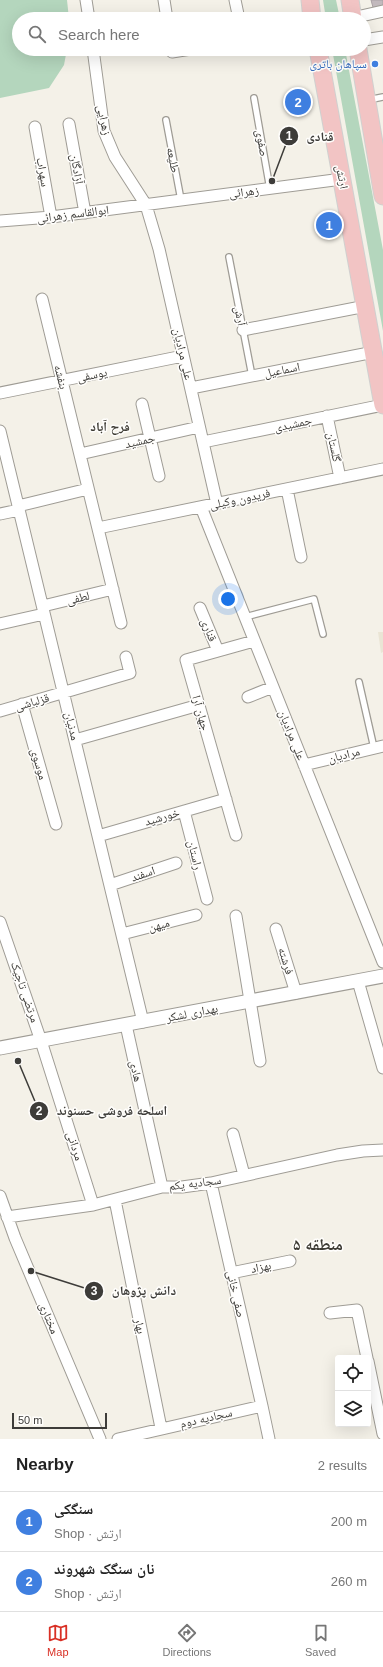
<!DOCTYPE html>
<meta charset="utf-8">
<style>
:root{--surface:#fff;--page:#f6f6f6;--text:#222;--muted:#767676;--line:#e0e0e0;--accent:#d93025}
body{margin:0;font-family:Arial,"Noto Naskh Arabic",sans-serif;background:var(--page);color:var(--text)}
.controls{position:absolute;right:12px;bottom:12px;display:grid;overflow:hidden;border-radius:4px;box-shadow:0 4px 16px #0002}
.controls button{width:36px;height:36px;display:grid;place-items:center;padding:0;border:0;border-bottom:1px solid var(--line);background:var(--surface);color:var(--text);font:20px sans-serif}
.scale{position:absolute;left:12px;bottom:10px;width:95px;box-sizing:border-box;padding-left:4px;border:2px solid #3d3c39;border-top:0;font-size:11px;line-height:14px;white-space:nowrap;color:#3d3c39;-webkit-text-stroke:3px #fffefc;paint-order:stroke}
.you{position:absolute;left:228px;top:599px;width:14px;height:14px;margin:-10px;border:3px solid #fff;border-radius:50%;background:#1a73e8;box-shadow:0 0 0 6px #1a73e833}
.badge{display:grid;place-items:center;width:26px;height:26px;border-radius:50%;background:var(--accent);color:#fff;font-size:13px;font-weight:700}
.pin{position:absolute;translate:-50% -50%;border:2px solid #fff;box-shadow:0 1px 4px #0006}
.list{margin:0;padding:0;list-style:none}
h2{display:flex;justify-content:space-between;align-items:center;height:52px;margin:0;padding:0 16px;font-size:17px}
h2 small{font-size:13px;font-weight:400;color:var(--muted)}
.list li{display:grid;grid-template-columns:26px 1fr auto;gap:12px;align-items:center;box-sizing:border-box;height:60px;padding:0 16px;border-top:1px solid var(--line)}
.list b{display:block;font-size:15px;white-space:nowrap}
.list p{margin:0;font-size:13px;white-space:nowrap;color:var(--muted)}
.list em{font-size:13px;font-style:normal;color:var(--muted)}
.icon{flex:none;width:22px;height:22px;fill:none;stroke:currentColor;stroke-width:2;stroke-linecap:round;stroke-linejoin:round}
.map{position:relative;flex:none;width:383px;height:1439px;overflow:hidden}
.search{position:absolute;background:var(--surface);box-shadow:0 4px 16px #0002;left:12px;right:12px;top:12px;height:44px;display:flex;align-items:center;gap:10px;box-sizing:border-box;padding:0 14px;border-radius:22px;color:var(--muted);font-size:15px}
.sheet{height:172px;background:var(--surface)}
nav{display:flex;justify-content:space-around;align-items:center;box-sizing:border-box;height:56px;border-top:1px solid var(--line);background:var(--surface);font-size:11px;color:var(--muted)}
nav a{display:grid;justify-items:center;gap:2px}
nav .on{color:var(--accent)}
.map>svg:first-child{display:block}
.built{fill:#eae5d5}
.green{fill:#b4d6bd}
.building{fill:#c2b9bd;stroke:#aaa1a5}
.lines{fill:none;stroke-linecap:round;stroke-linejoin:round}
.service-casing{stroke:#9f9c95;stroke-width:8}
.minor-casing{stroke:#9f9c95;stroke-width:13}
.tertiary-casing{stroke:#9f9c95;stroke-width:15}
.primary-casing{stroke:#d0d0cf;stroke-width:19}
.service{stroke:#fff;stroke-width:5.5}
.minor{stroke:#fff;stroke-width:11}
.tertiary{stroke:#fff;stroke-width:13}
.primary{stroke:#f2c4c4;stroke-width:17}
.shop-dot{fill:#3f7fe0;stroke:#fffefc;stroke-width:1.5}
.labels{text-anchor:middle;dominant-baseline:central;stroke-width:3;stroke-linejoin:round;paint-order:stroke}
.shop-label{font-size:12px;fill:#366cbe;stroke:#fffefc;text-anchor:end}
.street-label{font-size:12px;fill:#3d3c39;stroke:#fffefc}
.neighbourhood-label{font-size:13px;font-weight:bold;fill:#3e3c35;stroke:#fffefc}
.district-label{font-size:16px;font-weight:bold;fill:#3e3c35;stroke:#fffefc}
.leader{fill:none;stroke:#3d3c39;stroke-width:1.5}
.callout-dot{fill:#3d3c39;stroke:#fffefc;stroke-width:1.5}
.mark-label{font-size:12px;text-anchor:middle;font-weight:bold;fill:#fff}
.callout-label{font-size:13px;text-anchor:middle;font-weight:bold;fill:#3d3c39;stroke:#fffefc;stroke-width:3;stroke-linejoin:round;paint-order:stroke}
</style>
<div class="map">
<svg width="383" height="1439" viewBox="0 0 383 1439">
<rect width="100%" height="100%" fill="#f4f1e8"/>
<path class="built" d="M378,632h5v20l-2,1z"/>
<path class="green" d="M0,0h67l2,19h-50v30h48l-3,16 -15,23 -49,10z
M323,0h13l4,19h-14z
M332,49h13l38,201v81z"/>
<path class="building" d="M371,0h12v9l-9,2z"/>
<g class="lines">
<g class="service-casing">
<path id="service" d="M254,98l16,91
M368,100l15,-3
M166,120l15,80
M229,257l23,119
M245,617l69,-18 9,35
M359,682l15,66"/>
</g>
<g class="minor-casing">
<path id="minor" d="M86,0l3,19
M164,0l3,19
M235,0l4,19
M352,18l31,-7
M364,40l19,-3
M93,49l11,82 11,26 31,48 13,44 58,255
M172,49v3l19,-3
M69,124l16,89
M35,127l16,90
M0,221l51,-4 291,-38
M42,299l79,324
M243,330l123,-24
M191,388l183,-36
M0,393l183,-37
M142,404l17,72
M327,416l13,62
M0,431l143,591
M203,442l180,-37
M80,454l119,-27
M287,489l14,68
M18,506l70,-17
M201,507l182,455
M0,514l19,-4
M98,528l285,-59
M43,606l70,-17
M200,608l18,43
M0,624l44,-10
M248,697l25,-10
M22,704l34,120
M0,711l130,-38 -4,-16
M75,740l124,-35
M304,765l79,-19
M184,811l23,88
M236,835l-50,-175 68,-19
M98,836l128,-37
M110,885l66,-22
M236,916l24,145
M0,922l41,119 52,164
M276,929l20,64
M122,934l74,-19
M358,981l25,87
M126,1025l36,162
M233,1134l11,41
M211,1183l51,223
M0,1196l15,42 85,201
M115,1200l46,228
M7,1217l86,-12 69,-18h20l29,-4 126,-28 26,-4 20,-1
M231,1273l59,-12
M330,1313l27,-3 10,48
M368,1361l15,73
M118,1439l144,-33 7,33"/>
</g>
<g class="tertiary-casing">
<path id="tertiary" d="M0,1048l383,-72"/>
</g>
<g class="primary-casing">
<path id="primary" d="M310,0l2,19
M350,0l3,19
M318,49l65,356
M358,49l25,147"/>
</g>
<use href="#service" class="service"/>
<use href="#minor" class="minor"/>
<use href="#tertiary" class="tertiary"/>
<use href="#primary" class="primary"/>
</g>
<circle class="shop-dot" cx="375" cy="64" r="4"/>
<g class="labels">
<g class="shop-label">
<text x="367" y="64">سپاهان باتری</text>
</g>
<g class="street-label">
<text transform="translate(104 120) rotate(78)">زهرایی</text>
<text transform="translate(262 143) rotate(80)">صفوی</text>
<text transform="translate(173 160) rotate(79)">طلیعه</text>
<text transform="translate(77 169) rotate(80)">آزادگان</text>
<text transform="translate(43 172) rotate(80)">سهراب</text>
<text transform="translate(342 177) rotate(79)">ارتش</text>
<text transform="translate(244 192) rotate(-7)">زهرائی</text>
<text transform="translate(73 214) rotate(-7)">ابوالقاسم زهرائی</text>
<text transform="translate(240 316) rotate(79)">آرش</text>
<text transform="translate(183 354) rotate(77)">علی مرادیان</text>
<text transform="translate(282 370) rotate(-11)">اسماعیل</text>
<text transform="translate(92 375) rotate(-12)">یوسفی</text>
<text transform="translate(61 377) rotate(76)">بنفشه</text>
<text transform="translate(293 424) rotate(-12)">جمشیدی</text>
<text transform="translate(140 441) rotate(-13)">جمشید</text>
<text transform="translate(334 447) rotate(78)">گلستان</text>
<text transform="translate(240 499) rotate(-12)">فریدون وکیلی</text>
<text transform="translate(78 598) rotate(-14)">لطفی</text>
<text transform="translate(209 630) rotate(68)">قناری</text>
<text transform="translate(32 702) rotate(-16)">قزلباشی</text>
<text transform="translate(201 713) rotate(74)">جهان آرا</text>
<text transform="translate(72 726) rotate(76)">مدنیان</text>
<text transform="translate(292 735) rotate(68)">علی مرادیان</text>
<text transform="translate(344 755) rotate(-14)">مرادیان</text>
<text transform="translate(39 764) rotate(74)">موسوی</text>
<text transform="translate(162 817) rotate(-16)">خورشید</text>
<text transform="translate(195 855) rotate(76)">راستان</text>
<text transform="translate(143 874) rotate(-19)">اسفند</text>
<text transform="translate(159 925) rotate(-14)">میهن</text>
<text transform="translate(286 961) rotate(73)">فرشته</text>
<text transform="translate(25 992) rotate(71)">مرتضی تاجیک</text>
<text transform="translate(192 1013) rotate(-11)">بهداری لشکر</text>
<text transform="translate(136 1071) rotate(77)">هادی</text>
<text transform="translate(75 1146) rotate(72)">مردانی</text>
<text transform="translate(195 1183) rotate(-7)">سجادیه یکم</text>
<text transform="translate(261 1267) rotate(-11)">بهزاد</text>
<text transform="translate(236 1294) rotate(77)">صفی خانی</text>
<text transform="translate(49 1318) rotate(67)">مختاری</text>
<text transform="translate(140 1326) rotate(78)">بهار</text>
<text transform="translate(206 1418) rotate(-13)">سجادیه دوم</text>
</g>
<g class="neighbourhood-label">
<text x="110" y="426">فرح آباد</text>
</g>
<g class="district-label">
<text x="318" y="1244">منطقه ۵</text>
</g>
</g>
<path class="leader" d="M272 181L289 136M18 1061L39 1111M31 1271L94 1291"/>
<g class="callout-dot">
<circle cx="272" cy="181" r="4"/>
<circle cx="18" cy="1061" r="4"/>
<circle cx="31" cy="1271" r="4"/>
<circle cx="289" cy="136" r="10"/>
<circle cx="39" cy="1111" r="10"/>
<circle cx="94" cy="1291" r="10"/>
</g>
<g class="mark-label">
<text x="289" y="140">1</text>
<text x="39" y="1115">2</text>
<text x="94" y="1295">3</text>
</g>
<g class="callout-label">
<text x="320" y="141">قنادی</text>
<text x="112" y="1115">اسلحه فروشی حسنوند</text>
<text x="144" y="1295">دانش پژوهان</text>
</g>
</svg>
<div class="controls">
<button><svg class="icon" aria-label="locate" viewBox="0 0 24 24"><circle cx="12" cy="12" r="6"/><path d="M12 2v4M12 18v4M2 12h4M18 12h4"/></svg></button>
<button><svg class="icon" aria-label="layers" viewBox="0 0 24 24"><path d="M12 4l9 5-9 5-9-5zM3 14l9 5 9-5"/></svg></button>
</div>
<div class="scale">50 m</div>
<div class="you"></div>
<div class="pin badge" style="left:329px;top:225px;background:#3f7fe0">1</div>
<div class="pin badge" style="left:298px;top:102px;background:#3f7fe0">2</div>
<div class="search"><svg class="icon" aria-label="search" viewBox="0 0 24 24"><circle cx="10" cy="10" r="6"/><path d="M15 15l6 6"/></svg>Search here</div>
</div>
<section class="sheet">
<h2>Nearby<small>2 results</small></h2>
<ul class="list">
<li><span class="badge" style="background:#3f7fe0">1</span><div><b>سنگکی</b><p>Shop · ارتش</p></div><em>200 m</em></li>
<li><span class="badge" style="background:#3f7fe0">2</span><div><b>نان سنگک شهروند</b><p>Shop · ارتش</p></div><em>260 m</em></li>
</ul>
</section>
<nav>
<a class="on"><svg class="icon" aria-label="map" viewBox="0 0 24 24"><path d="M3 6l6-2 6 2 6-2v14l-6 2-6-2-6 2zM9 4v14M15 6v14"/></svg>Map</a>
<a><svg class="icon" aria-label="directions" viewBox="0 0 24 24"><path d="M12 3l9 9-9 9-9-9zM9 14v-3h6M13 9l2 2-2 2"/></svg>Directions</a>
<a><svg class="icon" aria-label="saved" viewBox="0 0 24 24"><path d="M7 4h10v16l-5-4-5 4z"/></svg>Saved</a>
</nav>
